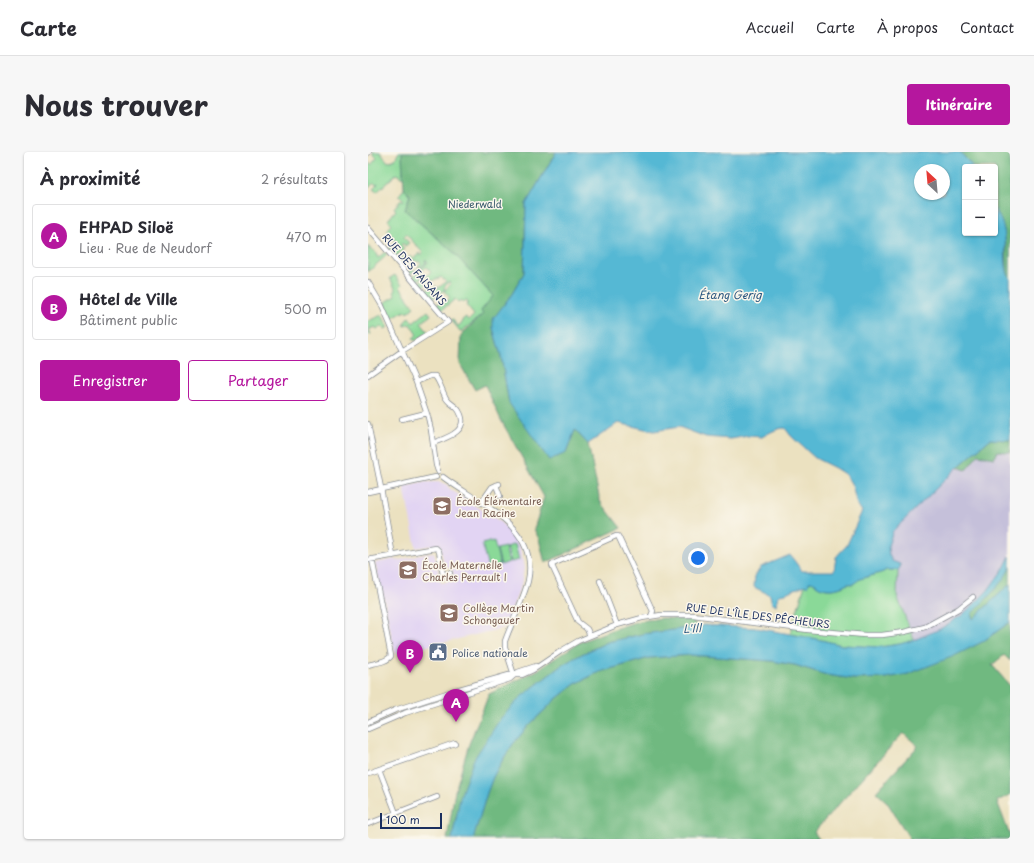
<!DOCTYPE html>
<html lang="fr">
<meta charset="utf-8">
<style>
:root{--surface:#fff;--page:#f7f7f7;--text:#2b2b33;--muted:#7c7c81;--line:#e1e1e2;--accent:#b5179e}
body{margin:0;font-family:"Playpen Sans",sans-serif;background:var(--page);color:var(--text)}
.controls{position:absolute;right:12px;top:12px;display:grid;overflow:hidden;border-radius:4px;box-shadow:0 1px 3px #0004}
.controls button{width:36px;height:36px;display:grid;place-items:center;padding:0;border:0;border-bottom:1px solid var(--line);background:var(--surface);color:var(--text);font:20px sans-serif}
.compass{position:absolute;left:546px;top:12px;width:36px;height:36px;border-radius:50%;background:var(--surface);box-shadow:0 1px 3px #0004;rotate:334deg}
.scale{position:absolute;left:12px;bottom:10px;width:62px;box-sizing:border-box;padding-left:4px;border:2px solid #1b2f5e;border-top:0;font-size:11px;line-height:14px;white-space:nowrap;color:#1b2f5e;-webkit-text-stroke:3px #fbf7ec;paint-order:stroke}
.you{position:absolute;left:330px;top:406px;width:14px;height:14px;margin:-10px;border:3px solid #fff;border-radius:50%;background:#1a73e8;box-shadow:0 0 0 6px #1a73e833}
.badge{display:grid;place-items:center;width:26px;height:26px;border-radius:50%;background:var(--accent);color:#fff;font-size:13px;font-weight:700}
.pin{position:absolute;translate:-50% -33px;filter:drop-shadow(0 1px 2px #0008)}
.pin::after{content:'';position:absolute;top:21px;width:14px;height:12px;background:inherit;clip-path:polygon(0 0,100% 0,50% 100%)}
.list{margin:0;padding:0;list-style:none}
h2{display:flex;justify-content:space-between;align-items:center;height:52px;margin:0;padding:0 16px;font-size:17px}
h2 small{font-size:13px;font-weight:400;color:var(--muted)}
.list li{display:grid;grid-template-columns:26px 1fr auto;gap:12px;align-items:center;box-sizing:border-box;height:64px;margin:0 8px 8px;padding:0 8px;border:1px solid var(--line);border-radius:4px}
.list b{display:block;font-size:15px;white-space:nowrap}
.list p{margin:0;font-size:13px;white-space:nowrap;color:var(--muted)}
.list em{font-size:13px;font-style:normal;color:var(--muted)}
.actions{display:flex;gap:8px;padding:12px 16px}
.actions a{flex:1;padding:9px 0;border:1px solid var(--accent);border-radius:4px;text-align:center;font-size:14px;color:var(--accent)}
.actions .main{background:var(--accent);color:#fff}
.map{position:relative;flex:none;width:642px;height:687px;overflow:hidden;border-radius:4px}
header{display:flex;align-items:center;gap:24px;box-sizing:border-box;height:56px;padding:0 20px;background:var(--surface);border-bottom:1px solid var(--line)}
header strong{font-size:19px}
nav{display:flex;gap:22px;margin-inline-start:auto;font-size:14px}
.intro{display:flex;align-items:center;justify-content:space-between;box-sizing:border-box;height:96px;padding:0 24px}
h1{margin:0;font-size:28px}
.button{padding:10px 18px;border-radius:4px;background:var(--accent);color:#fff;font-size:14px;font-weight:700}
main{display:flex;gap:24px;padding:0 24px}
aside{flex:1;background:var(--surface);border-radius:4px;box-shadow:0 1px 3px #0004}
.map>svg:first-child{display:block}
.built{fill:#e2d4f3}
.industrial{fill:#c5c0da}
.green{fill:#8ad998;stroke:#52847b}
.forest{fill:#6fb980;stroke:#45746f}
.water{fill:#55b8d4;stroke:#387499;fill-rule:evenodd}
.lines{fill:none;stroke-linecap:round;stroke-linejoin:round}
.minor-casing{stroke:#83888f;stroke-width:6}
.minor{stroke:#fff;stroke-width:4.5}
.labels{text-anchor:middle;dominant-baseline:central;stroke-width:3;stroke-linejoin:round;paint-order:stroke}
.park-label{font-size:10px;fill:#375a6c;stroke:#fbf7ec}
.street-label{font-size:10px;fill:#1b2f5e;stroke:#fbf7ec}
.education-label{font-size:10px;fill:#785e54;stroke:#fbf7ec;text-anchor:start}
.service-label{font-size:10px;fill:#4e5e75;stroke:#fbf7ec;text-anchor:start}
.water-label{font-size:11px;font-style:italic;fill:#2c5881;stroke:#fbf7ec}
</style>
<header>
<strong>Carte</strong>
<nav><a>Accueil</a><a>Carte</a><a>À propos</a><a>Contact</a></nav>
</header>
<div class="intro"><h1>Nous trouver</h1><a class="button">Itinéraire</a></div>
<main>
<aside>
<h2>À proximité<small>2 résultats</small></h2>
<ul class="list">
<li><span class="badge">A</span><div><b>EHPAD Siloë</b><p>Lieu · Rue de Neudorf</p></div><em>470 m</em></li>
<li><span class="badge">B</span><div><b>Hôtel de Ville</b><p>Bâtiment public</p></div><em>500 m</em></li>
</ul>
<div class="actions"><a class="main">Enregistrer</a><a>Partager</a></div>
</aside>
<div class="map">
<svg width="642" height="687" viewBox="0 0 642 687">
<rect width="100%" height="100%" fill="#fbf7ec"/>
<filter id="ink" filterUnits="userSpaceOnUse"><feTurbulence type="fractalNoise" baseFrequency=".025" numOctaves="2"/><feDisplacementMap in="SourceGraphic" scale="8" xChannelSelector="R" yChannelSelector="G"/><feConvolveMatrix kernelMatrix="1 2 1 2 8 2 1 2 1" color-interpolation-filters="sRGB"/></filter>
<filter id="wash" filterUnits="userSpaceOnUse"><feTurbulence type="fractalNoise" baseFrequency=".012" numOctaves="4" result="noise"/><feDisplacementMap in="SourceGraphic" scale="16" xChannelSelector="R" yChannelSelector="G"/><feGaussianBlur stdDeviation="0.9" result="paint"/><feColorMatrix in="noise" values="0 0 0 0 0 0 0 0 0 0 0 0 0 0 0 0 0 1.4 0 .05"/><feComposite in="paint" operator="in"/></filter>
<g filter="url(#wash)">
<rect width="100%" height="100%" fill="#ebe1c0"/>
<path class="built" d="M57,330h14l7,2 5,6 47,30 12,11 6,9 4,8 2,8 2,12 -3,18 -17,42 -109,26 -13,-64 -1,-2 -6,-25 20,-4v2l22,-5v-1l17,-3 7,31 13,-3 -2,-12h-4l-4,-3 -4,-21 -24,4 -12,-61z"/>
<path class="industrial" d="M629,299l9,1h4v104l-6,12 -16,22 -14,14 -12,11 -22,14 -26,11 -17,-44 1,-26 2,-2 -3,-5 -5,-2 -3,-6 -1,-9 5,-15 65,-64 8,3 12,-15 15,3z"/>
<path class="green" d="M6,0h6l8,10 7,-3 4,-7h4l-1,2 1,24 -7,-4 -19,18 -4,-3 5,-5 -2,1 -2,-2 -5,5 -1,-1 1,-6 -1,-1v-18l3,3 6,-7 -5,-5z
M36,37l6,5 -5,16 46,40 42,46 -12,15 2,3 -22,18 -10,-12 1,-1 6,7 5,-4 -1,-2 4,-3 3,3 5,-5 -8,-10 2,-2 -2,-3 -3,3 -2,-3 -3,2 -3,-3 -13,11 -5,-6 4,-2 2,2 7,-6 -6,-7 7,-7 -2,-2 -5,5 1,2 -9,8 -1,-1 -3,2 -7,-7 4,-3 1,1 5,-3 3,2 8,-6 -5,-5 -4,2h-2l-2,2 -1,-1 -10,7 -3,-4 12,-11 -5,-5 -5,5 3,4 -7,5 -4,-5 15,-14 -3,-2 1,3 -11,9 -1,-1 -3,3 -2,-2 3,-3 3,2 4,-3 -1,-2 3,-2 -2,-3 -2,1 -2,-2 -10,7 -7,-7 4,-4 4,4 5,-4 2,3 7,-6 1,2 2,-2 -17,-19 -2,3 5,6 -4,3 -2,-3 -2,2 3,4 -8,7 -8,-8 7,-5v-2l-8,-11 5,-6 -4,-4 8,-10 -2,-2 7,-8 2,1 1,-1 -5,-5z
M0,94l4,5 2,-1 4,8 7,-6 2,3 -19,17z
M27,123l7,10 -2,2 7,10v1l7,9 -7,6 -2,-2 -14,8 -7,-16 12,-7 -2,-4 2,-2 -6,-12z
M60,159l3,4 -10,8 7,9 -13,9 -2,-3 4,-3 -7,-11 -5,2c-2,-3 2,-6 4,-9l4,6z
M14,163l6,12 -3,2 -3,-3 -6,3 -2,-2 -5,3 2,4 -3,1v-14z
M126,389l6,24 -12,3 -6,-24z
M147,392l4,16 -8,2 -4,-15z
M137,395l4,15 -8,3 -4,-16z
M518,418h12l-1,26 17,44 -14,4 -20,3 -38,-2 -25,-6 -27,-5 15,-49 4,-3 7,1v2c7,5 17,5 25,2 5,-2 7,-4 12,-3l6,-5 24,-7z"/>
<path class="forest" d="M35,0h153l-30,52 -1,39 -1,30 -12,21 -14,19 -5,15 8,28 8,47 57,50 9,-23 13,14 12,57 21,27 -76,35 -6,-24 -5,-10 10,-32 -43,-77 -16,-35 -10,5 -15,-26 1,-29 22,-21 -2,-3 12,-15 -42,-46 -46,-40 5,-15 -6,-6 -2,-35z
M592,0h50v127l-3,-5 -1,-30 -3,-18 -8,-17v-42h-22z
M622,287l20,1v12h-4l-9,-1 -3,7 -16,-3 -12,15 -8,-3z
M642,414v18l-37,35 -2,-5 24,-26z
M295,466l30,2 4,7 -54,7 -35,8 -26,12 -20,11 -40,31 -66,122 -4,21h-5l8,-48 14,-47 20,-50 47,-23 42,-28 33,-13 28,-9z
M642,470v39l-6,-6 -12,10 18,21v109l-13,6 13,35v3h-100l-23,-37 -11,-10 42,-46 -15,-13 -89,99 5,7h-346l14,-46 6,-16 10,-18 10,-15 15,-18 28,-27 19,-15 24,-12 50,-14 42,-3 81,6 23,4 32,10 27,4 31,-1 23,-4 74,-32z"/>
<path class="water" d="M188,0h404l13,15h-8v66h30v-24c3,5 6,11 8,17 5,15 -1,40 7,53v161l-20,-1 -32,28 -65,64 -5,15 1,9 3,6 8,3v4l-2,2h-12l-3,2 -23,7 -7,5c-5,-1 -7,1 -12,3 -8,3 -18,3 -25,-2v-2l-7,-1v2l-2,2 -2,-1 -27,11 -2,9 -4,-1 -2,-9 -16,-8 1,-11 6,-9 29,-12 12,16h32l2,-14 11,-12 15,-34 -5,-6 -5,-20 -6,-10 -11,-7 -20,-10 -24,-22 -6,-8c-8,0 -16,5 -23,9l-14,-1 -17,3 -25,-2 -27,-10 -25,4 -36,-8 -30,21 -13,-14 -9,23 -17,7 -40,-57 -8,-47 -8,-28v-9l19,-25 12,-21 1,-30 1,-39zM552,18h24v24h-24z
M642,404c0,3 0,6 0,9 -2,14 -29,39 -39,49l2,5 37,-35v38l-28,20 -28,14 -46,18 -23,4 -31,1 -27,-4 -32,-10 -23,-4 -81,-6 -42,3 -50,14 -24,12 -19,15 -28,27 -15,18 -10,15 -10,18 -6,16 -14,46h-21l9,-45 13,-35 27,-41 21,-22 40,-31 20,-11 26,-12 35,-8 54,-7 6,-2 54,3 60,11 25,6 38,2 20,-3 14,-4 26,-11 22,-14 12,-11 14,-14 16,-22z"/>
</g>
<g filter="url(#ink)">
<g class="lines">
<g class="minor-casing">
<path id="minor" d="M0,1l1,-1
M0,76l80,94 -46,29 -34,24
M0,130l13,22 35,78 12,35 3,13 5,35 2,6
M48,230l14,-6h5c5,6 7,15 11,22 3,6 10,7 13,13 12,20 -13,27 -26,32
M34,267l24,-6
M0,272l13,64 12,68
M75,325c34,26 97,49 85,104 -5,19 -16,41 -23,60v6l9,28
M128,333l4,11
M0,340l68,-15
M113,351l11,-16 7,-3
M0,408l68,-12 3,3 4,24 7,-2
M232,429l17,44
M222,484l-3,-7 -9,-7 -25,-54 -1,-3 3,-2 61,-27h2l1,2 31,67 3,6 -2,5
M0,513c7,-2 19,-3 23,-9l-19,-97
M0,570l27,-12 61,-20 53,-15h13l11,-5 28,-19 17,-10 39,-16 25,-7 19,-3h32l115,15 57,5h17l22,-3 21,-5 33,-18 15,-12
M0,577l37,-16 105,-34 8,-7 18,-6
M11,617l17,44
M0,621l87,-30
M0,672l69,-27"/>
</g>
<use href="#minor" class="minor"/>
</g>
</g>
<defs>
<g id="school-square" transform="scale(1)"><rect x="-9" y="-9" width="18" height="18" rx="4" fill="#8d6e63" stroke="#fbf7ec"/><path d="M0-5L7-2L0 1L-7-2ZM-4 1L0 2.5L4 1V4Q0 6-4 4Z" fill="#fff"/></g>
<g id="civic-square" transform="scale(1)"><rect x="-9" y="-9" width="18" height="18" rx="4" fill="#5c6f8a" stroke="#fbf7ec"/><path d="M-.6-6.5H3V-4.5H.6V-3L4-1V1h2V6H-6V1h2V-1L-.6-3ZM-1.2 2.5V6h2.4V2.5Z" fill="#fff"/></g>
</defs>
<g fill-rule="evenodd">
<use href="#school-square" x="74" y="354"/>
<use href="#school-square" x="40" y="418"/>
<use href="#school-square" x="81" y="461"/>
<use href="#civic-square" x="70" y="500"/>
</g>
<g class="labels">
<g class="park-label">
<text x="107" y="51">Niederwald</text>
</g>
<g class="street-label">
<text transform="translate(47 117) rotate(49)">RUE DES FAISANS</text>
<text transform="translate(390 463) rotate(7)">RUE DE L'ÎLE DES PÊCHEURS</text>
</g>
<g class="education-label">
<text x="88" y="348">École Élémentaire<tspan x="88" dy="12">Jean Racine</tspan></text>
<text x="54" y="412">École Maternelle<tspan x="54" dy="12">Charles Perrault I</tspan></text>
<text x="95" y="455">Collège Martin<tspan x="95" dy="12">Schongauer</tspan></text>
</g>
<g class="service-label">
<text x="84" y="500">Police nationale</text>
</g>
<g class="water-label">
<text x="362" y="142">Étang Gerig</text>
<text transform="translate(324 476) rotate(-3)">L'Ill</text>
</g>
</g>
</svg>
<div class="controls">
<button>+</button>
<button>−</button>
</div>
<svg class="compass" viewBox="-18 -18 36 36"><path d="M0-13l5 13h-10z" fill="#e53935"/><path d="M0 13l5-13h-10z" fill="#7c7c81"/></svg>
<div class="scale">100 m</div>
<div class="you"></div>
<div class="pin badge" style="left:88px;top:570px">A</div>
<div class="pin badge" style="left:42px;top:521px">B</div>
</div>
</main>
